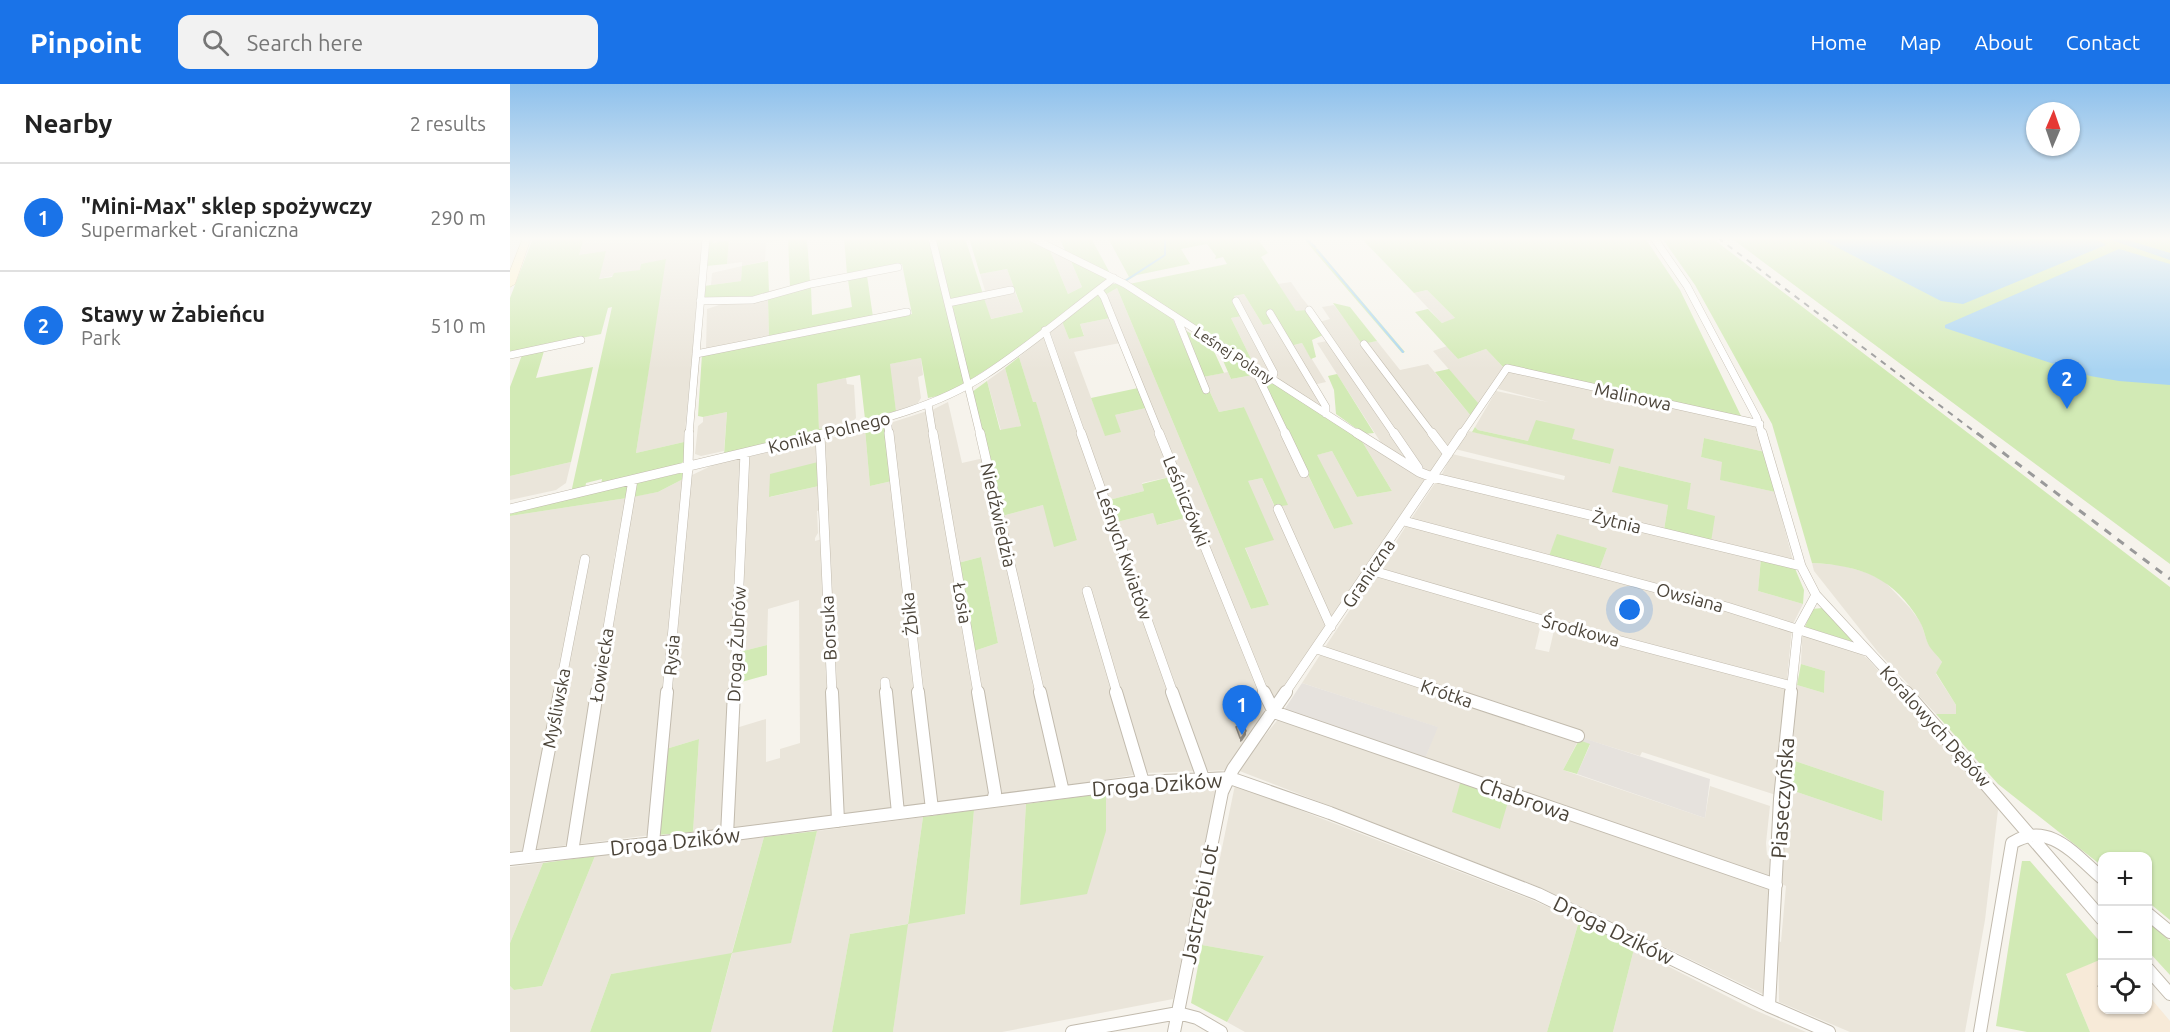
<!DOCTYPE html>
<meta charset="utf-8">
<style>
:root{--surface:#fff;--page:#f2f2f2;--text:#222;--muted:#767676;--line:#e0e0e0;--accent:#1a73e8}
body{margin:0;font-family:Ubuntu,sans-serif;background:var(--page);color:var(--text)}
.controls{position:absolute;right:18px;bottom:18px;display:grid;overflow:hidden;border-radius:12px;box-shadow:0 2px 4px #0004}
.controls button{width:54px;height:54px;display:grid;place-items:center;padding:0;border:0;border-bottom:2px solid var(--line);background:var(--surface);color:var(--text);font:30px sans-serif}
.compass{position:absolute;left:1516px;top:18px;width:54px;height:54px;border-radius:50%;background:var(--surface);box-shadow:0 2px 4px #0004;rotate:2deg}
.you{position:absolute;left:1120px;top:526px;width:21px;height:21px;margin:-15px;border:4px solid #fff;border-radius:50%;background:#1a73e8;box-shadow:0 0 0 9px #1a73e833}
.badge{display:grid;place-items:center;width:39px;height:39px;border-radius:50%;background:var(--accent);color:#fff;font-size:20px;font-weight:700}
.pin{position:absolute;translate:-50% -50px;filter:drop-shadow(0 2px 3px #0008)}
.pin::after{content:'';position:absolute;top:32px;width:21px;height:18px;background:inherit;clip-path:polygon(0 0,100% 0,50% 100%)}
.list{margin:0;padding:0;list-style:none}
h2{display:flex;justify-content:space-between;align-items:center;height:78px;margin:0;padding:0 24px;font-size:26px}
h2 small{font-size:20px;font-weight:400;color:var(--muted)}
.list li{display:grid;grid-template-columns:39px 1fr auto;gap:18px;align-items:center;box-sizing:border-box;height:108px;padding:0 24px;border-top:2px solid var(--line)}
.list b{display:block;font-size:22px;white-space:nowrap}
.list p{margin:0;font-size:20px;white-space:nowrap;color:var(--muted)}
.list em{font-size:20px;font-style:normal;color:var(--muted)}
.icon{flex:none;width:33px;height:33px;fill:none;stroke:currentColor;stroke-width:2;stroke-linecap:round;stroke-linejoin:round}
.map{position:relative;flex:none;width:1660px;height:948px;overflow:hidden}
header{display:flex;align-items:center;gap:36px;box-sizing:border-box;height:84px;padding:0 30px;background:var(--accent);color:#fff}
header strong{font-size:28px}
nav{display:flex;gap:33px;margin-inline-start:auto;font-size:21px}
.search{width:420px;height:54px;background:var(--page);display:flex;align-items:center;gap:15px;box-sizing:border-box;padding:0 21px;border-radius:12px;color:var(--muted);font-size:22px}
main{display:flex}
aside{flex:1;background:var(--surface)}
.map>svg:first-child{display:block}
.residential{fill:#eae5da}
.commercial{fill:#f7ead8}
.industrial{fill:#e6e2dd}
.green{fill:#d2eab5}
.water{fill:#a9d4f2}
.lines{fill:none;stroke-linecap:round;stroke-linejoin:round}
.stream{stroke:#a9d4f2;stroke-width:2}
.river{fill:#a9d4f2;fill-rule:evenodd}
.street-far2-casing{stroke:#c2bbae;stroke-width:8}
.street-far1-casing{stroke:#c2bbae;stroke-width:10}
.street-casing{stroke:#c2bbae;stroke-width:14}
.secondary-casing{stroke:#d6c79b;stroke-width:1}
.street-far2{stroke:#fff;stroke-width:7}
.street-far1{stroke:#fff;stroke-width:9}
.street{stroke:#fff;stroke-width:12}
.secondary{fill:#fff3cd;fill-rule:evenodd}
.rail-far1{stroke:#9a9a9a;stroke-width:2;stroke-dasharray:6 6;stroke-linecap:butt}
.rail{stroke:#9a9a9a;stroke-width:3;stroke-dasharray:8 8;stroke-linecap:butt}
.wall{fill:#bab2a6}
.shaded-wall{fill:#979187}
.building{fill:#d8cfc1;stroke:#979187;stroke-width:1.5}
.labels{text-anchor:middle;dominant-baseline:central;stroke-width:6;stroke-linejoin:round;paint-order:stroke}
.far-street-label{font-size:15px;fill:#4b4439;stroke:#fff}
.street-label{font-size:18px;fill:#4b4439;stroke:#fff}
.near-street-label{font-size:21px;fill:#4b4439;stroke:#fff}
</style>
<header>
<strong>Pinpoint</strong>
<div class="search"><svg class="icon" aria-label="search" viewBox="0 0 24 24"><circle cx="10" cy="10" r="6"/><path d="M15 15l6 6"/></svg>Search here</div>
<nav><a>Home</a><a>Map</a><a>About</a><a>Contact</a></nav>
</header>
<main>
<aside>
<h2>Nearby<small>2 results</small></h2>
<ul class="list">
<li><span class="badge">1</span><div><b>&quot;Mini-Max&quot; sklep spożywczy</b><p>Supermarket · Graniczna</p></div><em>290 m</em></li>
<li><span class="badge">2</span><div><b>Stawy w Żabieńcu</b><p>Park</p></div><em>510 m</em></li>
</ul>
</aside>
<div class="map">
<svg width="1660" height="948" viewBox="0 0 1660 948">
<rect width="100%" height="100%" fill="#f6f3ec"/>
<path class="residential" d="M74,154h119l-19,204 -48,11 29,-194 -25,11 -42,9 -19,-24z
M203,154h75v1l-22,4 -1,18 -23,5 -1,15 -30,4 1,-12 30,-7v-4l-15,2 2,-23 -17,2z
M539,164l22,13 11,26 -14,7z
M497,185l7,19 -28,6 -6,-20z
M781,198l11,16 9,11 -15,3 -18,-28z
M607,204l134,321 18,-4 -24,-58 3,-66 14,-3 65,148 -52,77 -5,-4 -165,-404z
M917,206l29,29 -14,4 -28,-30z
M505,208l8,20 -33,7 -6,-21z
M734,210l19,31 11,-2 49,85 -42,-25 -47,-87z
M258,215l1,38 -57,12 -6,-1 1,-39 18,-6 16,1z
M824,221l112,150 -16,18 -8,-2 -103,-149 11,-3 -8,-12z
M732,232l30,57 -4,1 -14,-9 -23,-47z
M600,234l10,25 -46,9 31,83 10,-20 31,-7 28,68 -32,7 2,8 -35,9 -59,-168 13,-9 6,16 15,-4 -4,-11z
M535,252l154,435 -54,2 -58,-188 -3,2 55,187 -72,12 -3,-4 -62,-266 41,-11 34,35 -41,-137h-3l-14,-46z
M817,257l88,126 -30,-18 -68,-106z
M867,257l23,29 28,-6 43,52 -23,36 -83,-109z
M792,259l24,39 -13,3 -23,-39z
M937,262l11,13 28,-10 18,19 -25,36 -46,-53z
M411,274l2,17 -5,2 3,21 -3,5 -22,8 -7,-47z
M495,284l16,58 -20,5 -14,-50z
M998,287l248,55 9,26 -61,-14 -3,19 22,5 -2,18 54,12 18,69 -82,-19 -25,-33 5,-26 -72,-17 49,39 -4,25 -223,-54 11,-22 112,26 1,-4 -110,-27 14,-18 141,33 -39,-25 4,-10 -47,12 -50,-11 -3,-3 21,-36 52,11 -50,-13z
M718,288l3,7 22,-4 48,101 7,-1 26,54 18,-5 -36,-69 16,-4 25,46 35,-6 -32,-53 67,41 -97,142 -50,-114 -36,-100 -25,5 -16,-35z
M336,294l1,6 7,1 2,33 -4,4 -33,7 -3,-45z
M438,318l14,61 22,-5 74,329 -59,10 -25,-146 24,-8 -17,-86 -23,6 -26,-153z
M417,327l65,380 -4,6 -53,6 -45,-380z
M217,328l-3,39 -23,5 -6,-2 3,-28 5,-4v-5z
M355,345l5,57 22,-5 35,323 -26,3 -13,-128 -8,2 3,1 13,126 -55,7 -18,-375z
M307,357l1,21 -48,35 49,-11 1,24 -3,1 1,22 -3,5v3l7,-2 10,277 -100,12 4,-100 30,-9v43l14,-4v-9l20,-6 -1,-143 -31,9 -1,36 -28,7 9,-195z
M232,374l-19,371 -30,3 6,-93 -33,10 24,-273 23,-11z
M61,378l-5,21 -10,7 -46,10v-24z
M175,394l-34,357 -72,9 52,-347 27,-5z
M927,396l324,78 -3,33 45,13 -10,20 -194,-54 8,-22 -49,-13 -9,21 -138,-37z
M117,414l-13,61 2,1 -46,285 -60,7v-336z
M643,429l5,12 31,-8 80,193 -39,60 -24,1 -89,-249z
M896,442l386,101 -5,53 -134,-33 -275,-77z
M1302,479l28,2 28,8 17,9 25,26 11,15 7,21 14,18 -6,12 20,31v9h-20l-58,-62 -64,-81z
M864,490l167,50 -6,25 14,3 6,-26 232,62 -11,107 -134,-43 -2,4 -58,-18 -257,-91z
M1297,551l53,18 8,6 127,143 3,8 -13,110 -20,112h-115l-71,-30 -1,-61 3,1 5,-56 -4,-2 6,-95 94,32 2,-30 -92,-31 5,-75 27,8 1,-22 -24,-7 1,-27z
M810,571l259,84 -16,31 142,48 5,-32 60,20 -4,37 1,12 3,1 -1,22 -345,-117 13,-34 -135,-44z
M769,634l182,62 38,49 11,-34 262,92 -7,108 -226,-108 -302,-117z
M699,701l7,8 -43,206 -171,33h-109l14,-108 -57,10 -18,98h-121l21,-78 -121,20 -21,58h-80v-46l4,4 28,-4 53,-130 169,-19 -32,115 59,-10 26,-111 106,-14 -15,106 57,-9 9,-104 52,-6 -6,101 86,-74v-38l44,-6z
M725,701l295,114 49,22 -32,111h-302l-18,-10 37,-66 -62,-11z
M33,779l-33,80v-76z
M1124,865l116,59 56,24h-193z"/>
<path class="commercial" d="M1592,875v51h46v-15l22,26v11h-80l-24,-59z"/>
<path class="industrial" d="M792,599l136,44 -14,34 -142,-48z
M1070,653l130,42 -5,39 -128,-44 13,-29 -11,-5z"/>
<path class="green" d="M23,154h51l-5,17 27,-4 -7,28 13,-2 2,-4 26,-3 1,-6 25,-5 -30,194 48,-11 1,18 -6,6 -78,19 1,-6 -16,4 -1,6 -14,4 41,-186 -4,1 -7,26 -91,18v-54z
M198,154h5v5l16,-3 -2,24 -21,2z
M278,154h19l3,44 -20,5z
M334,154h85c3,11 16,74 20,78l17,69 -19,9 -19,4 -7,-40 -31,6 6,47 -31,8 -5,-44 -43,9 2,45 33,-7 -3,3 -125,30 3,-43 -24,5 -5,-1 4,-62 210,-40 -10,-50 -55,10z
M425,154h30l18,56 -33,5z
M459,154h62l18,10 19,46 14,-7 -11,-26 36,15 1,4 -93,71 -45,29 -19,-76 33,-6 7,21 32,-7 -16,-43 -27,5z
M549,154h32l20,37 -44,-21z
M598,154h149l11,15 -7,4 35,54 10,-1 17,25 -11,5 4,17 -5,2 -9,-16 -12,3 -16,-23 -11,2 -19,-31 -10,2 8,20 -11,2 23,47 -125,-81 98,-20 -4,-7 -8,2 1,-3 -9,-12 -26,5 9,15 -53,11 -12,7 -2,-1 6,-4z
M793,154h4l9,9 89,105 -3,1z
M851,154h284l35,52 62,128 -238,-50 -18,-19 -28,10 -43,-47 13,-3 14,14 13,-5 -28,-28 -13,3z
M1152,154h50l458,349v333l-22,-18v-46h-46v10l-104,-82 -62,-70h20v-9l-20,-32 6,-11c-4,-6 -11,-12 -14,-18 -3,-7 -4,-15 -8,-22 -25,-44 -60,-57 -108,-59l-40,-139 -77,-139z
M1221,154h439v326z
M258,177l1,32 -28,6 -37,1v-14l37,-5 1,-15z
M357,192l6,41 -104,20 -1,-38 43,-12 1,28 40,-8 -4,-27z
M610,199l53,36 30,72 6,-1 10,22 25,-5 44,98 -13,2 -13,-29 -14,3 26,59 -29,8 24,57 -18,4 -134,-321 -12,7 -3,-4 6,-6z
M588,210l4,3 8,21 -30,6 4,12 -15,3 -7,-18z
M823,219l17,4 27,34 -15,3z
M672,244l30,19 12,26 -21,4z
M708,265l31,17 4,9 -22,4z
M34,267l-8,27 57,-11 -22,95 -61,14v-89l12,-32z
M509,273l14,45h3l41,138 -23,7 -11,-42 -41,11 -30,-124 15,-11 13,49 21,-4 -16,-58z
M939,285l30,35 -8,12 -36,-44z
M750,290l100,64 32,53 -35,6 -25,-46 -15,4 36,69 -19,5z
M827,290l37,59 -10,1 -28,-20 -2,-24 -6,-14z
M628,304l8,20 -31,7 6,17 -16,4 -14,-38z
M1026,336l39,9 -3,10 42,10 -4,15 -138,-32 3,-5 3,3 50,11z
M376,340l6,57 -22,5 -5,-57z
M1194,354l61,14 10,40 -55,-12 2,-18 -21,-5z
M308,378l1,24 -50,11 1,-23z
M1109,382l72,17 -4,26 28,7 -4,26 -47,-12 4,-25 -56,-13z
M175,388v6l-27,14 -25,5 4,-14z
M664,392l15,41 -32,8 -4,-12 -36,9 -8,-22 35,-9 -2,-7z
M117,401v13l-117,18v-4z
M1047,450l50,14 -8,22 -50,-14z
M471,473l17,86 -24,8 -16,-88z
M1251,474l33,8 10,24 -1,14 -45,-13z
M1312,524l5,2 26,32 -48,-15 7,-18z
M257,561v30l-29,8 1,-31z
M1291,580l24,7 -1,22 -27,-8z
M189,655l-6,93 -35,3 8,-86z
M1069,656l11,4 -13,30 -14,-4z
M1282,676l92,31 -2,30 -94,-32z
M951,696l49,15 -10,34 -48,-17z
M596,709v38l-19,63 -67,11 6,-101z
M464,726l-9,104 -57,10 -15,108h-61l18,-98 58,-10 15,-107z
M307,747l-26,112 -59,10 -21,79h-121l21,-58 121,-21 32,-116z
M85,772l-53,130 -28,4 -4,-4v-43l33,-80z
M1512,777h8l72,83v15l-36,15 24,58h-63l-31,-6z
M1069,837l55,28 -21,83h-66z
M1638,838l22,19v34l-22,-24z
M692,861l62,11 -37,66 -36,-19z"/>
<path class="water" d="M1309,154h276l11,7 -143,59 -22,-3z
M1609,165l51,15v121l-51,-4 -29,-5 -145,-48v-3z"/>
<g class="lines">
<path class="stream" d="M795,154l10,9
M807,166l86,102
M615,197l40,-26v-17"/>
<path class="river" d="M1596,154h15l49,15v7z"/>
<g class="street-far2-casing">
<path id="street-far2" d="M422,154l48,197
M522,154l93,46 234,151
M1144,154l33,48 70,132 5,17
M589,206l5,7 56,138
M190,217l53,-1 58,-16 87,-17
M726,217l38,72 -2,7
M438,219l63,-13
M799,226l86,125
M760,229l56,94v7
M667,234l29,72
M535,246l37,105
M854,260l69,91
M186,270l211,-42
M0,271l71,-15
M744,284l32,67
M418,320l5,31
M377,335l2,16
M179,351l17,-197
M311,351c56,-14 115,-28 164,-60 45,-29 86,-65 129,-97
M951,351l46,-67 253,56"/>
</g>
<g class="street-far1-casing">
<path id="street-far1" d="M379,349l30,260
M423,349l45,260
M470,349l60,260
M571,349l92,260
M649,349l105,260
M775,349l19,40
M847,349l62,39 13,5 369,89
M884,349l24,35
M922,349l16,21
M1252,349l39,133 15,29 91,98
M310,351l12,258
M0,425l317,-76
M768,425l53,118
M894,437l323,86 139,44
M860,486l179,52 243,64
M577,507l30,102
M807,565l132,44
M375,598l1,11
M49,609l26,-134
M87,609l36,-213
M157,609l21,-226 1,-34
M224,609l11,-240
M775,609l177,-260
M1281,609l7,-65 18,-33"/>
</g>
<g class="street-casing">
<path id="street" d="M322,608l6,129
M376,608l12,121
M408,608l14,117
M468,608l17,101 -2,8
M530,608l23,100
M606,608l27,90
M662,608l31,86
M754,608l10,20
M935,608l133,44
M1396,608l196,227
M764,628l502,173
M217,751l7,-143
M143,759l14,-151
M62,768l25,-160
M18,773l32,-165
M0,775l217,-24 416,-53 87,-4 100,35 208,81 231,112 60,26
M1638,830l22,18
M1638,885l22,25
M1259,922l11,-207 11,-107
M562,948l106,-19 19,5 24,14
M664,948l48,-240 11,-23 53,-77
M1470,948l32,-189c37,-23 63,12 90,35"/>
</g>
<g class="secondary-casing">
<path id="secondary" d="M13,154h8l-16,46 -5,3v-16z"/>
</g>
<use href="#street-far2" class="street-far2"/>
<use href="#street-far1" class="street-far1"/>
<use href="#street" class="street"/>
<use href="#secondary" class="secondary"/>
<path class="rail-far1" d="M1208,154l261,197"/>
<path class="rail" d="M1467,349l193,146"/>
</g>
<path class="wall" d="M1593,898v11l-6,-7z"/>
<path class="shaded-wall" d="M736,647v4l-4,6 -2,1v-4z"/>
<path class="building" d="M733,640l3,7 -4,6 -2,1 -4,-11z"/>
<linearGradient id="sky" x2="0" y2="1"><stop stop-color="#8fc1ec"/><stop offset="0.54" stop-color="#fbfaf6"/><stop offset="1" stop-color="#fbfaf6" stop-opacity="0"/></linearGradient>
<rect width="1660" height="286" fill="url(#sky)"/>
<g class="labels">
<g class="far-street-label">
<text transform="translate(724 271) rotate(33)">Leśnej Polany</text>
</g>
<g class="street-label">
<text transform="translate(1123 312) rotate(12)">Malinowa</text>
<text transform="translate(319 348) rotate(-14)">Konika Polnego</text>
<text transform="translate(677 417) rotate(68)">Leśniczówki</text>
<text transform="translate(489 431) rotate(77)">Niedźwiedzia</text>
<text transform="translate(1107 437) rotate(14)">Żytnia</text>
<text transform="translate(615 470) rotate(71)">Leśnych Kwiatów</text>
<text transform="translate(858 489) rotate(-56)">Graniczna</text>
<text transform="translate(1180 513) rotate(15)">Owsiana</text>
<text transform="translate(453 519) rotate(80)">Łosia</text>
<text transform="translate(399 530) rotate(-97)">Żbika</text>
<text transform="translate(318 544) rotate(-93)">Borsuka</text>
<text transform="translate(1071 546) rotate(15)">Środkowa</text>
<text transform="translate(226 560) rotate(-87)">Droga Żubrów</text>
<text transform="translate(161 571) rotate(-85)">Rysia</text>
<text transform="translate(91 581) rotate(-81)">Łowiecka</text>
<text transform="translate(937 609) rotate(19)">Krótka</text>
<text transform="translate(46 624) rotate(-79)">Myśliwska</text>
<text transform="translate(1426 642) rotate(48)">Koralowych Dębów</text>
</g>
<g class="near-street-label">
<text transform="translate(647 700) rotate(-4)">Droga Dzików</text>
<text transform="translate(1272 714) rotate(-86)">Piaseczyńska</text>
<text transform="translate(1015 715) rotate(19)">Chabrowa</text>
<text transform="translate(165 757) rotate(-6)">Droga Dzików</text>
<text transform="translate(689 820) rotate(-79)">Jastrzębi Lot</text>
<text transform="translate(1104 846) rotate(26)">Droga Dzików</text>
</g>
</g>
</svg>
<div class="controls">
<button>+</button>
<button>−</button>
<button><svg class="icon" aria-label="locate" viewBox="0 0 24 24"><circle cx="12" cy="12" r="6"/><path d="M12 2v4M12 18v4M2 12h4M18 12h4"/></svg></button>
</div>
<svg class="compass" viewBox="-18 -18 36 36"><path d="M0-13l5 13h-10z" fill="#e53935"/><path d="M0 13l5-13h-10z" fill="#767676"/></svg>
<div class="you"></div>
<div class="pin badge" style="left:732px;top:651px">1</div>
<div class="pin badge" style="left:1557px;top:325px">2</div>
</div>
</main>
